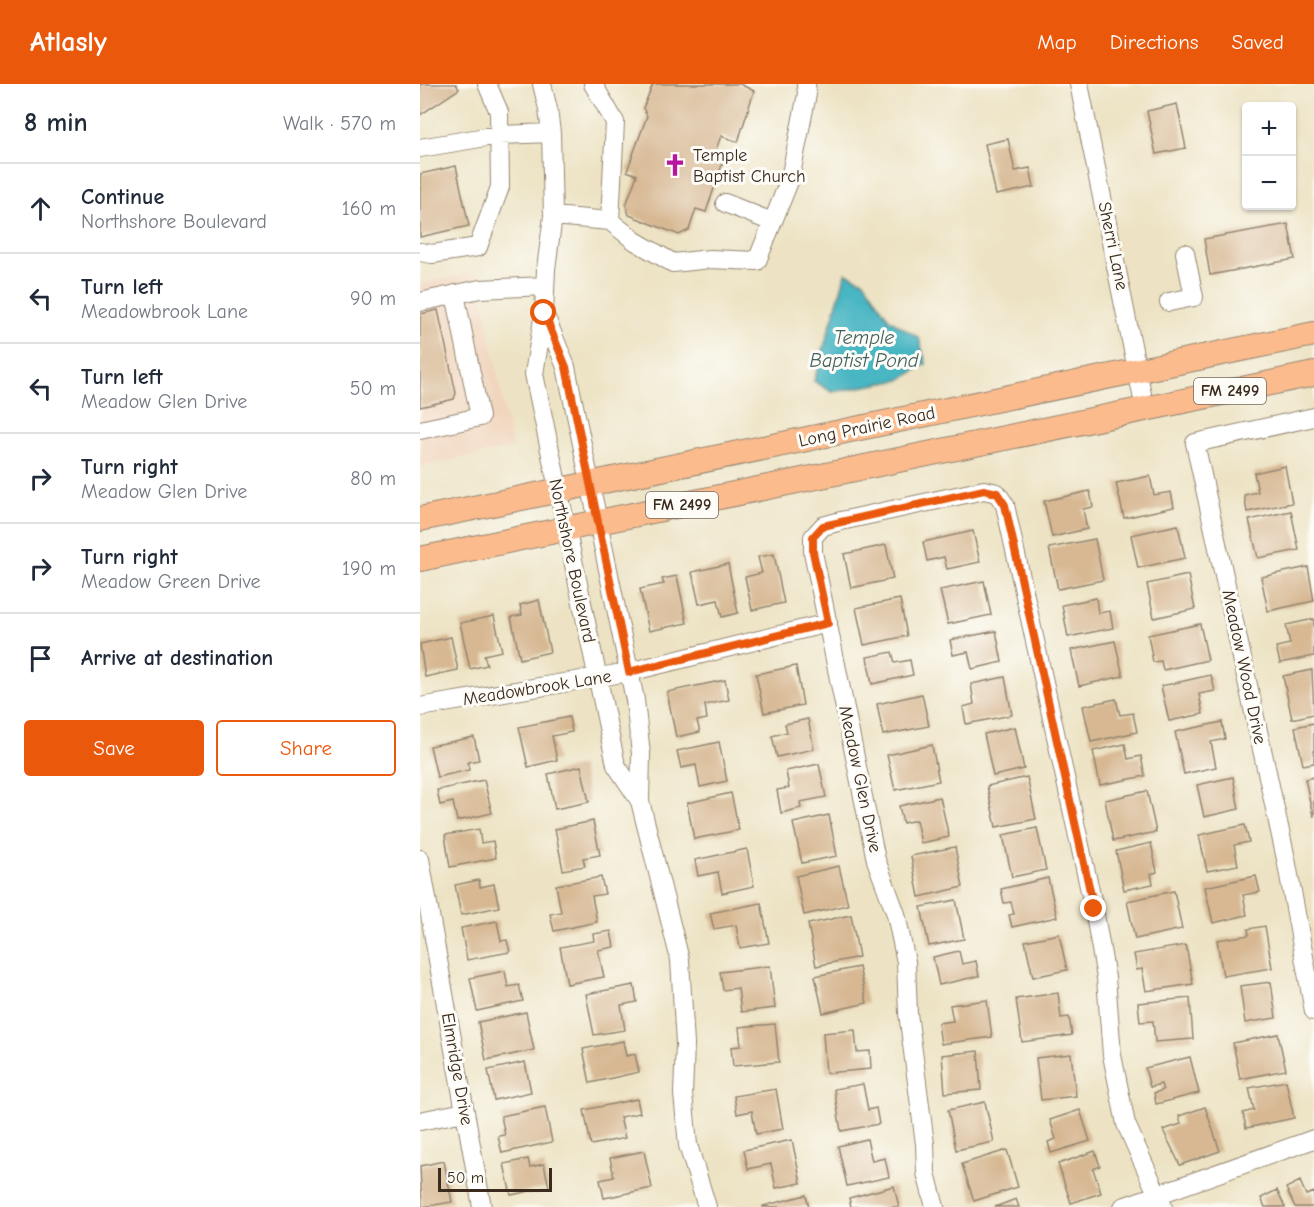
<!DOCTYPE html>
<meta charset="utf-8">
<style>
:root{--surface:#fff;--page:#f2f2f3;--text:#1f2937;--muted:#747a83;--line:#e0e1e3;--accent:#ea580c}
body{margin:0;font-family:"Comic Neue",sans-serif;background:var(--page);color:var(--text)}
.controls{position:absolute;right:18px;top:18px;display:grid;overflow:hidden;border-radius:6px;box-shadow:0 2px 4px #0004}
.controls button{width:54px;height:54px;display:grid;place-items:center;padding:0;border:0;border-bottom:2px solid var(--line);background:var(--surface);color:var(--text);font:30px sans-serif}
.scale{position:absolute;left:18px;bottom:15px;width:114px;box-sizing:border-box;padding-left:6px;border:3px solid #3b2a1e;border-top:0;font-size:16px;line-height:21px;white-space:nowrap;color:#3b2a1e;-webkit-text-stroke:4px #fdfcf7;paint-order:stroke}
.stop{position:absolute;width:18px;height:18px;margin:-14px;border:4px solid #ea580c;border-radius:50%;background:#fff}
.stop.end{background:#ea580c;border-color:#fff;box-shadow:0 2px 6px #0008}
.list{margin:0;padding:0;list-style:none}
h2{display:flex;justify-content:space-between;align-items:center;height:78px;margin:0;padding:0 24px;font-size:26px}
h2 small{font-size:20px;font-weight:400;color:var(--muted)}
.list li{display:grid;grid-template-columns:39px 1fr auto;gap:18px;align-items:center;box-sizing:border-box;height:90px;padding:0 24px;border-top:2px solid var(--line)}
.list b{display:block;font-size:22px;white-space:nowrap}
.list p{margin:0;font-size:20px;white-space:nowrap;color:var(--muted)}
.list em{font-size:20px;font-style:normal;color:var(--muted)}
.actions{display:flex;gap:12px;padding:18px 24px}
.actions a{flex:1;padding:14px 0;border:2px solid var(--accent);border-radius:6px;text-align:center;font-size:21px;color:var(--accent)}
.actions .main{background:var(--accent);color:#fff}
.icon{flex:none;width:33px;height:33px;fill:none;stroke:currentColor;stroke-width:2;stroke-linecap:round;stroke-linejoin:round}
.map{position:relative;flex:none;width:894px;height:1123px;overflow:hidden}
header{display:flex;align-items:center;gap:36px;box-sizing:border-box;height:84px;padding:0 30px;background:var(--accent);color:#fff}
header strong{font-size:28px}
nav{display:flex;gap:33px;margin-inline-start:auto;font-size:21px}
main{display:flex}
aside{flex:1;background:var(--surface)}
.map>svg:first-child{display:block}
.built{fill:#f1d5bd}
.water{fill:#48b6c3;stroke:#427070;stroke-width:1.5}
.building{fill:#d7b893}
.lines{fill:none;stroke-linecap:round;stroke-linejoin:round}
.minor-casing{stroke:#948671;stroke-width:20}
.major-casing{stroke:#948671;stroke-width:26}
.minor{stroke:#fff;stroke-width:18}
.major{stroke:#fbbb8d;stroke-width:24}
.route{stroke:#ea580c;stroke-width:8}
.labels{text-anchor:middle;dominant-baseline:central;stroke-width:6;stroke-linejoin:round;paint-order:stroke}
.shield{fill:#fdfcf7;stroke:#75695f;stroke-width:1.5}
.shield-label{font-size:16px;font-weight:bold;fill:#3b2a1e}
.poi-label{font-size:18px;fill:#3b2a1e;stroke:#fdfcf7;text-anchor:start}
.street-label{font-size:18px;fill:#3b2a1e;stroke:#fdfcf7}
.water-label{font-size:20px;font-style:italic;fill:#406260;stroke:#fdfcf7}
</style>
<header>
<strong>Atlasly</strong>
<nav><a>Map</a><a>Directions</a><a>Saved</a></nav>
</header>
<main>
<aside>
<h2>8 min<small>Walk · 570 m</small></h2>
<ul class="list">
<li><svg class="icon" aria-label="ahead" viewBox="0 0 24 24"><path d="M12 20V5M6 11l6-6 6 6"/></svg><div><b>Continue</b><p>Northshore Boulevard</p></div><em>160 m</em></li>
<li><svg class="icon" aria-label="left" viewBox="0 0 24 24"><path d="M17 20v-9H6M10 6l-5 5 5 5"/></svg><div><b>Turn left</b><p>Meadowbrook Lane</p></div><em>90 m</em></li>
<li><svg class="icon" aria-label="left" viewBox="0 0 24 24"><path d="M17 20v-9H6M10 6l-5 5 5 5"/></svg><div><b>Turn left</b><p>Meadow Glen Drive</p></div><em>50 m</em></li>
<li><svg class="icon" aria-label="right" viewBox="0 0 24 24"><path d="M7 20v-9h11M14 6l5 5-5 5"/></svg><div><b>Turn right</b><p>Meadow Glen Drive</p></div><em>80 m</em></li>
<li><svg class="icon" aria-label="right" viewBox="0 0 24 24"><path d="M7 20v-9h11M14 6l5 5-5 5"/></svg><div><b>Turn right</b><p>Meadow Green Drive</p></div><em>190 m</em></li>
<li><svg class="icon" aria-label="arrive" viewBox="0 0 24 24"><path d="M6 21V4h12l-3 4 3 4H6"/></svg><div><b>Arrive at destination</b></div></li>
</ul>
<div class="actions"><a class="main">Save</a><a>Share</a></div>
</aside>
<div class="map">
<svg width="894" height="1123" viewBox="0 0 894 1123">
<rect width="100%" height="100%" fill="#fdfcf7"/>
<filter id="ink" filterUnits="userSpaceOnUse"><feTurbulence type="fractalNoise" baseFrequency=".0167" numOctaves="2"/><feDisplacementMap in="SourceGraphic" scale="12" xChannelSelector="R" yChannelSelector="G"/><feConvolveMatrix kernelMatrix="1 2 1 2 8 2 1 2 1" color-interpolation-filters="sRGB"/></filter>
<filter id="wash" filterUnits="userSpaceOnUse"><feTurbulence type="fractalNoise" baseFrequency=".008" numOctaves="4" result="noise"/><feDisplacementMap in="SourceGraphic" scale="24" xChannelSelector="R" yChannelSelector="G"/><feGaussianBlur stdDeviation="1.35" result="paint"/><feColorMatrix in="noise" values="0 0 0 0 0 0 0 0 0 0 0 0 0 0 0 0 0 1.4 0 .05"/><feComposite in="paint" operator="in"/></filter>
<g filter="url(#wash)">
<rect width="100%" height="100%" fill="#ede3c4"/>
<path class="built" d="M58,188l34,176 -92,18v-182z"/>
<path class="water" d="M426,189l18,8 25,38 30,19 7,26 -26,16 -68,12 -18,-11z"/>
<g id="blocks">
<path class="building" d="M0,0h36l3,5 -39,26z
M233,0h87l14,7 -16,51 -17,-6 -7,19 10,4 -18,53 -10,-3 -7,21 -10,5 -50,-20 -3,-10 11,-30 -10,-4 20,-55 -4,-8z
M757,20l9,44 -30,6 -9,-43z
M588,55l7,32 15,-3 4,19 -38,8 -11,-51z
M36,82l13,60 -49,11v-63z
M868,140l7,35 -85,16 -6,-36z
M18,226l18,83 -2,6 -34,8v-93z
M865,382l7,37 -45,9 -3,-17 14,-3 -4,-19z
M730,392l4,19 17,-3 3,15 -50,11 -8,-35z
M670,407l3,16 -10,2 4,20 -35,8 -8,-36z
M871,427l8,39 -41,8 -9,-38z
M758,441l7,33 -47,10 -7,-33z
M553,447l7,31 -33,7 -3,-12 -17,4 -4,-19z
M675,455l8,41 -45,9 -9,-41z
M466,461l7,34 -42,9 -7,-34z
M354,470l10,49 -32,7 -7,-33 17,-4 -4,-16z
M308,480l10,49 -16,4 -4,-17 -19,4 -7,-32z
M888,483l6,34 -46,10 -7,-34z
M768,491l7,34 -41,9 -7,-34z
M257,492l10,47 -38,8 -9,-42 24,-5 -2,-5z
M564,497l7,34 -43,9 -8,-34z
M676,514l2,15 12,-2 3,17 -45,9 -6,-32z
M480,515l7,37 -43,9 -8,-37z
M119,516l11,52 -30,7 -9,-42 11,-2 -2,-10z
M74,532l8,35 -18,4 3,10 -17,4 -10,-46z
M894,535v37l-34,7 -4,-16 14,-3 -4,-19z
M780,540l8,36 -45,10 -2,-9 -8,1 -5,-27z
M576,547l6,31 -30,7 -4,-17 -15,3 -3,-15z
M31,553l7,33 -33,7 -5,-33z
M695,557l8,35 -44,10 -8,-36z
M472,568l3,11 15,-3 3,15 -41,9 -5,-27z
M376,582l7,39 -39,8 -8,-39z
M892,586l2,44 -22,5 -9,-43z
M791,591l4,16 -16,3 4,20 -34,7 -8,-35z
M585,593l7,38 -46,9 -3,-17 11,-3 -3,-20z
M305,596l4,20 -24,5 2,14 -10,2 3,11 -24,5 -9,-45z
M502,610l7,32 -46,9 -6,-31z
M696,615l4,16 13,-2 4,19 -46,10 -8,-36z
M149,633l3,15 -20,4 5,24 -29,7 -9,-40z
M388,635l6,30 -37,8 -5,-21 15,-4 -2,-8z
M802,638l3,17 -14,3 5,25 -32,7 -9,-42z
M894,639v40l-11,2 -8,-38z
M595,643l9,42 -31,7 -9,-42z
M54,653l5,23 -11,2 1,8 -32,7 -7,-31z
M299,658l8,39 -27,6 -4,-22 -15,3 -4,-17z
M705,660l3,15 13,-3 4,20 -45,9 -7,-34z
M512,661l7,36 -44,9 -8,-35z
M399,680l7,33 -26,5 1,6 -20,5 -4,-23 12,-2 -3,-17z
M161,682l8,36 -34,7 -7,-35z
M607,693l9,42 -40,8 -9,-41z
M813,693l6,32 -35,8 -7,-32z
M894,693v39h-1l-8,-37z
M64,696l8,33 -35,8 -4,-19 -13,3 -3,-15z
M727,707l9,41 -43,9 -8,-41z
M311,709l8,37 -45,9 -7,-36z
M520,713l9,40 -28,6 -5,-23 -13,3 -4,-17z
M409,731l8,41 -35,7 -9,-40z
M173,737l7,34 -17,3 2,8 -22,4 -8,-41z
M825,741l4,17 -15,3 4,20 -31,6 -8,-36z
M617,744l9,42 -34,7 -9,-42z
M59,745l2,14 12,-2 3,17 -46,9 -5,-32z
M731,759l6,29 -6,2 2,10 -29,6 -8,-39z
M535,763l8,40 -44,10 -8,-41z
M327,765l7,37 -32,7 -4,-21 -20,4 -3,-16z
M419,782l9,39 -44,10 -8,-39z
M836,792l4,16 -17,3 4,20 -34,8 -8,-36z
M181,793l4,17 -13,2 5,26 -43,9 -4,-17 11,-2 -5,-27z
M628,794l9,39 -45,10 -3,-12 5,-1 -3,-12 -7,1 -3,-14z
M59,796l1,7 14,-3 5,23 -38,8 -6,-30z
M754,807l8,38 -47,10 -8,-38z
M536,816l8,39 -35,7 -8,-39z
M341,819l8,40 -29,5 -4,-23 -22,4 -4,-16z
M431,831l8,42 -43,9 -8,-42z
M77,837l4,20 6,-1 3,12 -43,8 -6,-32z
M845,842l7,42 -49,8 -6,-36 32,-5 -1,-6z
M191,847l3,16 -16,3 6,27 -37,7 -7,-37 34,-6 -1,-7z
M639,850l8,36 -34,7 -8,-36z
M766,861l7,39 -47,7 -4,-22 -5,1 -3,-16z
M539,867l3,13 14,-3 3,15 -40,9 -6,-28z
M350,882l5,42 -34,4 -3,-24 -15,2 -3,-18z
M439,883l8,36 -44,10 -8,-37z
M85,887l3,16 11,-2 4,16 -46,10 -7,-33z
M851,898l5,36 -31,5 -5,-37z
M214,901l3,17 -16,3 4,25 -31,5 -8,-41z
M638,909l3,25 8,-1 3,18 -50,7 -6,-43z
M770,914l3,41 -38,3 -2,-21 -13,1 -2,-19z
M567,916l5,37 -51,7 -3,-21 15,-2 -3,-16z
M106,928l8,38 -48,10 -8,-38z
M355,940l4,38 -46,4 -2,-19 10,-1 -2,-19z
M435,946l2,22 13,-1 1,18 -45,4 -3,-40z
M858,950l8,36 -46,9 -7,-36z
M203,957l3,15 9,-2 4,18 -49,11 -7,-34z
M558,967l3,39 -36,3 -3,-38z
M651,970l5,42 -35,4 -5,-42z
M770,973l9,36 -43,11 -2,-11 9,-3 -2,-6 -11,3 -5,-19z
M105,978l6,30 -37,8 -6,-30z
M866,997l8,37 -48,10 -3,-15 11,-3 -5,-22z
M443,1000l5,26 8,-2 3,16 -38,7 -7,-42z
M356,1005l7,40 -27,5 -4,-23 -15,3 -3,-18z
M217,1015l3,14 -20,4 5,21 -34,7 -7,-35z
M565,1018l9,40 -38,8 -8,-40z
M125,1023l7,35 -50,11 -4,-17 7,-1 -4,-19z
M785,1023l15,44 -40,14 -17,-35 18,-6 -2,-8z
M660,1026l10,31 -39,12 -3,-11 8,-3 -6,-19z
M447,1055l5,22 13,-3 4,19 -42,9 -9,-40z
M372,1056l9,43 -25,5 -5,-24 -23,5 -4,-19z
M587,1066l11,37 -44,14 -12,-37z
M224,1067l8,37 -48,10 -4,-18 14,-3 -4,-19z
M675,1067l5,15 -7,3 8,24 -30,10 -13,-39z
M108,1075l2,8 14,-3 5,23 -38,8 -7,-31z
M24,1077l8,41 -30,5 -2,-41z
M880,1097l6,14 8,-3v15h-19l-9,-19z
M474,1102l5,21h-48l-2,-9z
M857,1106l8,17h-20l-4,-9z
M386,1111l3,12h-46v-1z
M596,1115l3,8h-24z"/>
</g>
</g>
<g filter="url(#ink)">
<use href="#blocks" fill-opacity="0" stroke="#948671" stroke-width="1.5"/>
<g class="lines">
<g class="minor-casing">
<path id="minor" d="M122,0l6,25 3,24 2,83 -7,53 -2,44 -10,61 82,391 24,36
M659,0l66,325
M0,64l78,-13 53,-2
M305,119l47,19
M133,132l57,5 5,-99 -22,-38
M190,137l25,20 38,22 37,-4 47,2 33,-82 17,-85 -1,-10
M0,168l12,2 46,-7 22,-60 -1,-75 -12,-28
M0,218l60,-13 65,-3
M749,218l25,-5 -9,-44
M124,229l22,54 69,333 6,54 -1,47 40,159 5,84 -2,50 5,51 19,62
M894,333l-119,26 91,416 28,152
M0,346l60,-13 -25,-123
M0,623l209,-35 199,-49
M0,775l62,348
M0,1037l44,-9
M515,1123l-9,-34 -1,-29 -17,-131 -2,-51 -10,-48 -20,-54 -63,-308v-15l10,-11 18,-5 143,-31 13,3 8,12 89,404 12,69 6,77 14,69 37,83
M703,1123l191,-68"/>
</g>
<g class="major-casing">
<path id="major" d="M0,435l894,-185
M0,475l894,-185"/>
</g>
<use href="#minor" class="minor"/>
<use href="#major" class="major"/>
</g>
</g>
<g class="lines" filter="url(#ink)">
<path class="route" d="M124,229l22,54 63,305 199,-49 -15,-71v-15l10,-11 161,-36 13,3 8,12 89,404"/>
</g>
<defs>
<g id="church-bare" transform="scale(1.8)"><path d="M-1.2-6h2.4v3.5h3.3v2.4h-3.3V6h-2.4V-.1h-3.3v-2.4h3.3Z" fill="#b5179e" stroke="#fdfcf7" stroke-width="2.5" paint-order="stroke"/></g>
</defs>
<g fill-rule="evenodd">
<use href="#church-bare" x="255" y="81"/>
</g>
<g class="labels">
<g class="shield">
<rect x="774" y="294" width="72" height="26" rx="4.5"/>
<rect x="226" y="408" width="72" height="26" rx="4.5"/>
</g>
<g class="shield-label">
<text x="810" y="307">FM 2499</text>
<text x="262" y="421">FM 2499</text>
</g>
<g class="poi-label">
<text x="273" y="71">Temple<tspan x="273" dy="21">Baptist Church</tspan></text>
</g>
<g class="street-label">
<text transform="translate(693 162) rotate(78)">Sherri Lane</text>
<text transform="translate(447 343) rotate(-12)">Long Prairie Road</text>
<text transform="translate(152 477) rotate(78)">Northshore Boulevard</text>
<text transform="translate(824 583) rotate(78)">Meadow Wood Drive</text>
<text transform="translate(117 604) rotate(-9)">Meadowbrook Lane</text>
<text transform="translate(440 695) rotate(78)">Meadow Glen Drive</text>
<text transform="translate(37 985) rotate(80)">Elmridge Drive</text>
</g>
<g class="water-label">
<text x="444" y="253">Temple<tspan x="444" dy="23">Baptist Pond</tspan></text>
</g>
</g>
</svg>
<div class="controls">
<button>+</button>
<button>−</button>
</div>
<div class="scale">50 m</div>
<div class="stop" style="left:124px;top:229px"></div>
<div class="stop end" style="left:674px;top:825px"></div>
</div>
</main>
